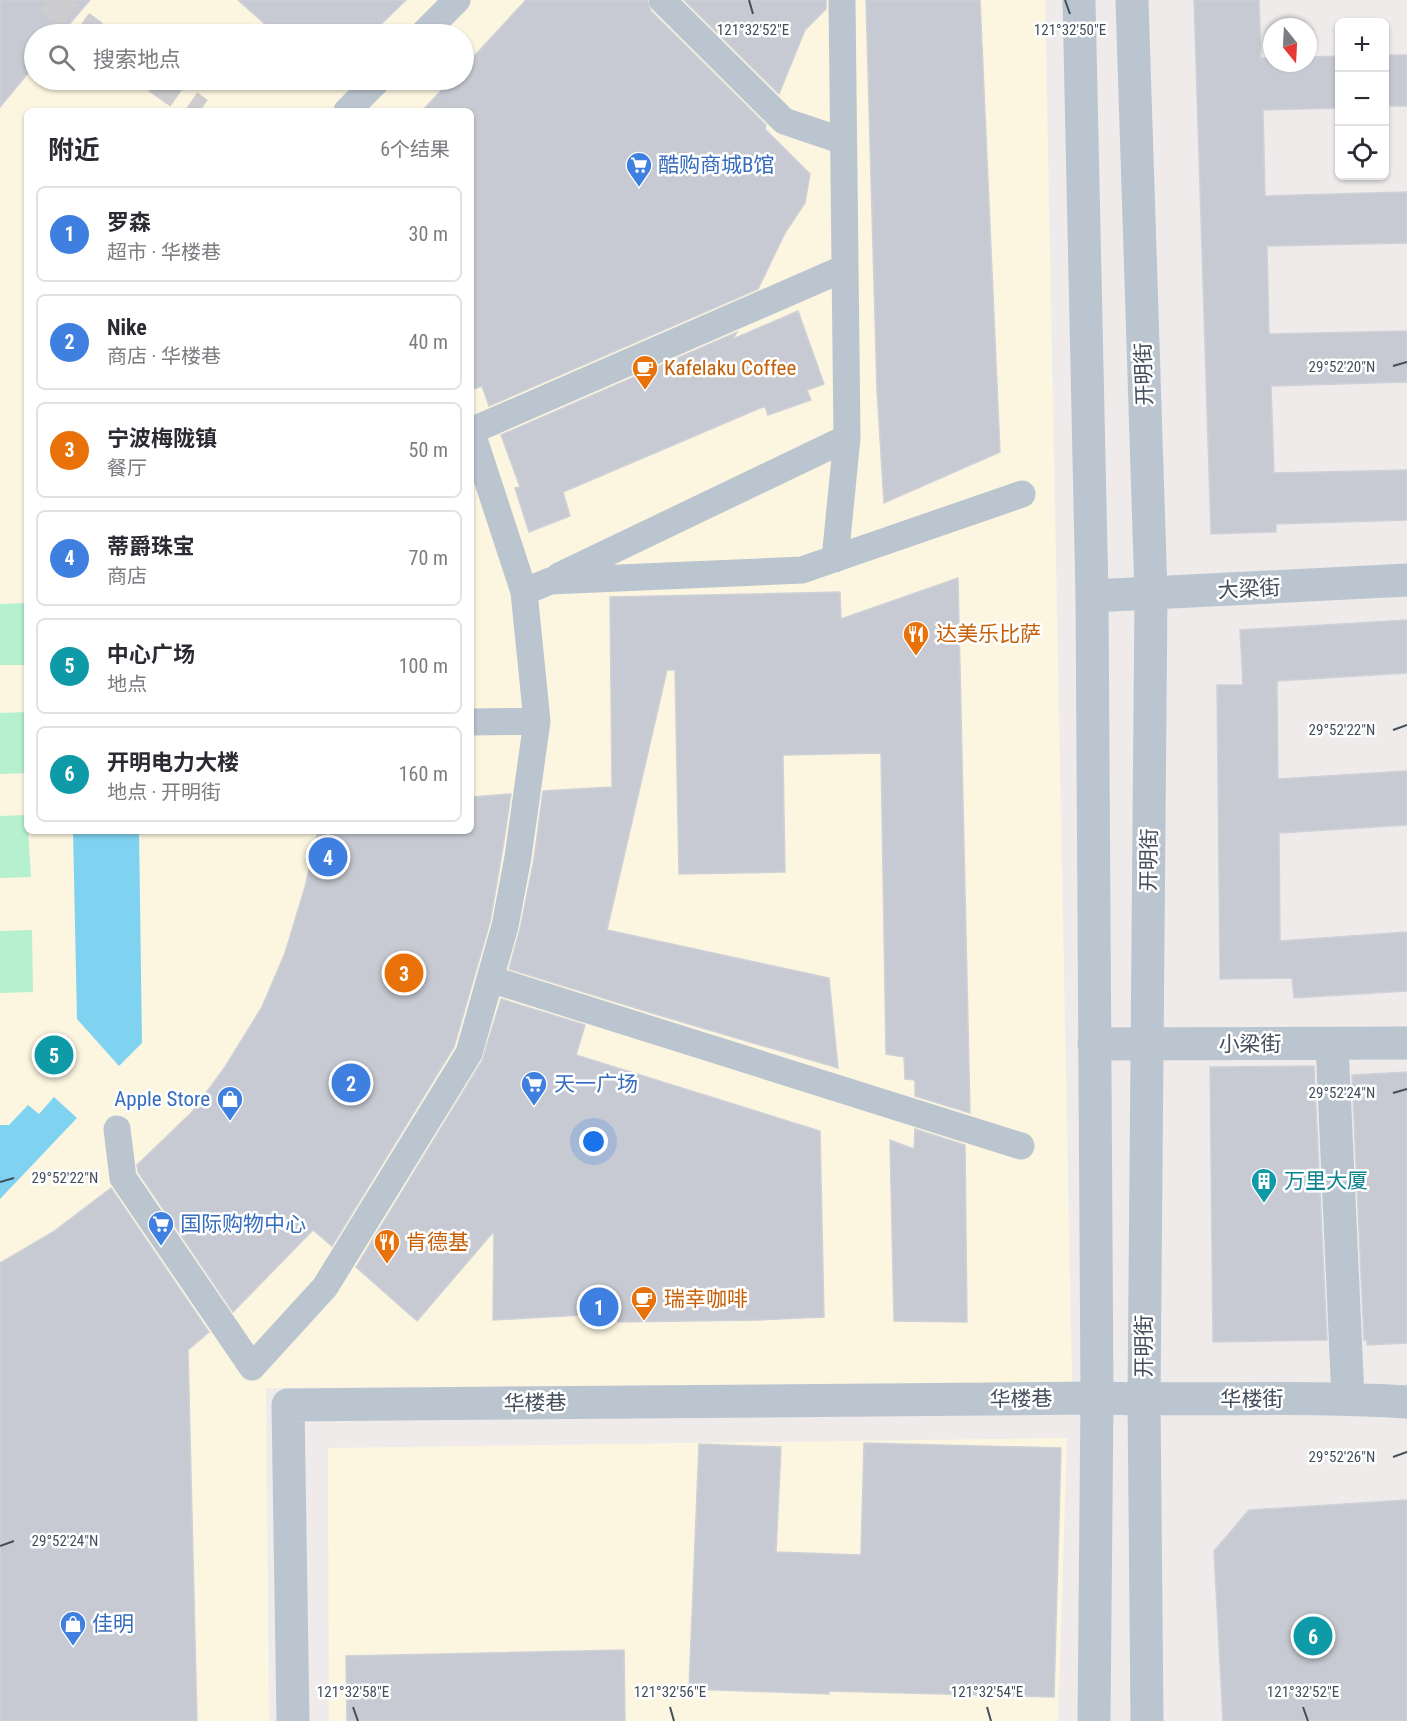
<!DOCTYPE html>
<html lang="zh">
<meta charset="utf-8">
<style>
:root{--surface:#fff;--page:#f7f7f7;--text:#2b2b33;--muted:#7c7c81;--line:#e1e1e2;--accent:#0e61e5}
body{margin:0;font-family:"Roboto Condensed","Noto Sans SC",sans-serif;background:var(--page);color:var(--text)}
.controls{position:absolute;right:18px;top:18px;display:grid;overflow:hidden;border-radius:9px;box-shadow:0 2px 4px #0004}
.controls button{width:54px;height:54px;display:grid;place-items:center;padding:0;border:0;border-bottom:2px solid var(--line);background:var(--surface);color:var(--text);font:30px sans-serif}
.compass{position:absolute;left:1263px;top:18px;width:54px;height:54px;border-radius:50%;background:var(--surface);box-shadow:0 2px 4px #0004;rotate:162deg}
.you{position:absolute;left:594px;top:1142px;width:21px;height:21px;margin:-15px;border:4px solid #fff;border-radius:50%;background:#1a73e8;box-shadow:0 0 0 9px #1a73e833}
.badge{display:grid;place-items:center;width:39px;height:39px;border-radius:50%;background:var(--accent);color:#fff;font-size:20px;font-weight:700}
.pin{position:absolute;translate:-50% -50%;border:3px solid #fff;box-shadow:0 2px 6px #0006}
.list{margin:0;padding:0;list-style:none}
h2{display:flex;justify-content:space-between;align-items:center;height:78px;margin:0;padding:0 24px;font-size:26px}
h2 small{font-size:20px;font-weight:400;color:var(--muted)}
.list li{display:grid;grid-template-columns:39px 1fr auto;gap:18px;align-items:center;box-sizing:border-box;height:96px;margin:0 12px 12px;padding:0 12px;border:2px solid var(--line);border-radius:9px}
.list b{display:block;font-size:22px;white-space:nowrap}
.list p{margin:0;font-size:20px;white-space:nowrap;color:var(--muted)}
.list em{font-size:20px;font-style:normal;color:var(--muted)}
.icon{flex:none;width:33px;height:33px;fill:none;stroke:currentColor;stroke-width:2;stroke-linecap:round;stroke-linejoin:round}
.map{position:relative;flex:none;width:1407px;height:1721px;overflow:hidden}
.search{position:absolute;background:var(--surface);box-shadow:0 2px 4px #0004;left:24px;top:24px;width:450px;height:66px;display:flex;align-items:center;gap:15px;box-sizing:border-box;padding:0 21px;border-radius:33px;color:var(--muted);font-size:22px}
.panel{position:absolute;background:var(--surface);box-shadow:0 2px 4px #0004;left:24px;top:108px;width:450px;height:726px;border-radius:9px}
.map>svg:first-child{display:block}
.commercial{fill:#fcf6e1;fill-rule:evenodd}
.green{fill:#b5f0cf}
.water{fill:#80d3f0}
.building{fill:#c7cad2;stroke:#cfd1d8;stroke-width:1.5}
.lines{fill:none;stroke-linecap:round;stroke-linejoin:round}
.pedestrian-tunnel{stroke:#cdccce;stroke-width:27;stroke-dasharray:27 14;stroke-linecap:butt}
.pedestrian{stroke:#bbc5cf;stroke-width:27}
.minor{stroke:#bbc5cf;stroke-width:33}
.tertiary{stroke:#bbc5cf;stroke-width:33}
.ticks{fill:none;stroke:#434e5a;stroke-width:2}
.labels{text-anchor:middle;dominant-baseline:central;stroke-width:5;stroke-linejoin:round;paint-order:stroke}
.shop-label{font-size:21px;fill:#366cbe;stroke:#fff;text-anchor:start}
.food-label{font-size:21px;fill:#c56008;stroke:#fff;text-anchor:start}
.street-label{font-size:21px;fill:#434e5a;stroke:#fff}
.culture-label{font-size:21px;fill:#0d838f;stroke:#fff;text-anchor:start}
.ticks-label{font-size:15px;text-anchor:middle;fill:#434e5a;stroke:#fff;stroke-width:5;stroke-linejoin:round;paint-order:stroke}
</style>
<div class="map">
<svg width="1407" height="1721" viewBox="0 0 1407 1721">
<rect width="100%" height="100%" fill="#efebeb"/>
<path class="commercial" d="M0,0h1045l27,1383 -806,5 3,333h-269zM34,34h430v46h-430zM27,111h444v720h-444z
M1067,1438l-9,283h-729l-1,-273z"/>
<path class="green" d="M24,603l2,62h-26v-61z
M26,712l1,61 -27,1v-61z
M27,815l4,62 -31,1v-62z
M32,930l1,62 -33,1v-62z"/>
<path class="water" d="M73,831h66l3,212 -23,23 -42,-47z
M54,1097l23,21 -77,81v-74h9l19,-20 11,9z"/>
<path class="building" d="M0,0h90l-29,34h-27v32l-34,41z
M238,0h168l-35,34h-95z
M526,0h121l4,11 115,114 -1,4 45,45 -5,29 -20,30 -27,56 -269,117 -7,-20 -11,4v-279h-49l29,-31h13v-13z
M684,0h142v9l-21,21 -26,64z
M866,0h114l20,452 -116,51 -7,-113z
M1194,0h65l2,58h11v5h36v-6l32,-1v52l-77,2 2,86 142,-4v51l-140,3 2,88 138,-3v51l-136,4 3,87 133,-3v50l-131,4v8l-65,2z
M1384,55h23v51h-23z
M798,311l26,73 -17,6 4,10 -43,15 -3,-9 -202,86 7,24 -41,16 -14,-44 5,-1 -19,-52 236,-103 -4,7z
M958,578l12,535 -55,-17v-16l-10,-1 -1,-22 -18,-3 -5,-301 -98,2 2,117 -106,2 -4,-204h-8l-60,260 222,48 9,90 -183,-54 -146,-45 11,-40 14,-70 9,-68 69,-4 -2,-190 230,-5 1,27z
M1407,620v53l-130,8 1,98 129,-8v54l-128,8 1,108 127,-9v59l-113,7 -2,-20 -72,1 -3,-294h26l-3,-55z
M511,794l-9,60 -12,68 -36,125 -122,199 -19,-16 -80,82 -95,-140 -1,-7 55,-53 33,-45 37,-60 23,-54 20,-66 13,-56h153v-34z
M501,999l84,26 -9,30 244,76 4,186 -66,3 -140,2v-9l-125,7 1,-89 -77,90 -61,-54 126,-206z
M1314,1066l13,274 -114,2 -3,-275z
M1407,1072v271l-40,2v-5h-3l-12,-265z
M915,1129l50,16 2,177 -73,-1 -4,-181 24,9z
M111,1188l98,144 -21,18 9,371h-197v-458l53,-31z
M864,1443l197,5 -7,249 -225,-6v3l-140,-5 10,-245 82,3 -5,105 85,3z
M1407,1500v221h-184l-9,-170 35,-41z
M624,1650l1,71h-278l-1,-65z"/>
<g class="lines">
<path class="pedestrian-tunnel" d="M48,0l47,34
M156,80l44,31"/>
<path class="pedestrian" d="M662,0l122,121 59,20
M842,0l5,438
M423,34l34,-34
M347,111l31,-31
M471,431l374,-163
M559,576l288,-138 -12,121
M524,592l26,-11 252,-11 220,-76
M471,722l66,-1
M490,979l531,167
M117,1129l6,49 129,189 73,-80 144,-234 36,-127 13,-69 19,-136 -13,-129 -53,-162"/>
<path class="minor" d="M1092,596l315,-16
M1094,1044l313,-1
M1332,1044l16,354
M293,1721l-5,-316 809,-7c103,3 207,-3 310,4"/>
<path class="tertiary" d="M1079,0l13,596 5,802 -3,323
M1132,0l19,594 -7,805 3,322"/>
</g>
<path class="ticks" d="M749,0l4,14M1065,0l5,14M1393,366l14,-4M1393,730l14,-5M1393,1093l14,-4M0,1182l14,-4M1393,1457l14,-5M0,1546l14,-5M353,1707l5,14M670,1707l4,14M987,1707l4,14M1303,1707l5,14"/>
<defs>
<g id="supermarket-pin" transform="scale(1.35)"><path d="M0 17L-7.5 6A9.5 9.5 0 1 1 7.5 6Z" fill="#3f7fe0" stroke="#fff"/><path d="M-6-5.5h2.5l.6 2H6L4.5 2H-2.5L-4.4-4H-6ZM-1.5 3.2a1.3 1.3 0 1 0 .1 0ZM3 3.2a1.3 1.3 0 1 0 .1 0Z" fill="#fff"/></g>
<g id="cafe-pin" transform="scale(1.35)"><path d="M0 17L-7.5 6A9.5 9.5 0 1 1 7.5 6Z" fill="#e8710a" stroke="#fff"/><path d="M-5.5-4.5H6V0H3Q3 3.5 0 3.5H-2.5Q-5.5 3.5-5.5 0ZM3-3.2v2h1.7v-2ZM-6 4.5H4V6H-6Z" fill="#fff"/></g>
<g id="restaurant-pin" transform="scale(1.35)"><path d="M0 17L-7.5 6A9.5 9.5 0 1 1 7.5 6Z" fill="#e8710a" stroke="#fff"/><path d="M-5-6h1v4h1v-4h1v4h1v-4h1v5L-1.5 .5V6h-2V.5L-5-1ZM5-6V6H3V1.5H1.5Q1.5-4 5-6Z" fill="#fff"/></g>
<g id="shop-pin" transform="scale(1.35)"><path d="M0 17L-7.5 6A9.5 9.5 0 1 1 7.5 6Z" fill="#3f7fe0" stroke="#fff"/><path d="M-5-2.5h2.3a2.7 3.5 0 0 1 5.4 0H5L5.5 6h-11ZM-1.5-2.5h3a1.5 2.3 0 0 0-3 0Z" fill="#fff"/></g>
<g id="building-pin" transform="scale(1.35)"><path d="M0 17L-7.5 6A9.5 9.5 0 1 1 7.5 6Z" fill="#0f9aa8" stroke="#fff"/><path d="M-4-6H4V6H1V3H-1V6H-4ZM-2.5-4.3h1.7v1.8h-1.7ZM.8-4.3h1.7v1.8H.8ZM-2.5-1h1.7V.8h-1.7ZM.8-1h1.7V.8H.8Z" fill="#fff"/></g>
</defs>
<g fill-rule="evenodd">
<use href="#supermarket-pin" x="639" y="165"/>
<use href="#cafe-pin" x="645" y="368"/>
<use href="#restaurant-pin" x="916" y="634"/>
<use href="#supermarket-pin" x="534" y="1084"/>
<use href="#shop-pin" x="230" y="1099"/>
<use href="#building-pin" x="1264" y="1181"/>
<use href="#supermarket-pin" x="161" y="1224"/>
<use href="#restaurant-pin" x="387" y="1242"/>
<use href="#cafe-pin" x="644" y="1299"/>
<use href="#shop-pin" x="73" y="1624"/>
</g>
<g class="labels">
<g class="shop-label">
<text x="658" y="165">酷购商城B馆</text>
<text x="554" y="1084">天一广场</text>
<text x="210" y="1099" text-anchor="end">Apple Store</text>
<text x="180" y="1224">国际购物中心</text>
<text x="92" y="1624">佳明</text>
</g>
<g class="food-label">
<text x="664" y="368">Kafelaku Coffee</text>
<text x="936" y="634">达美乐比萨</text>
<text x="406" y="1242">肯德基</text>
<text x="664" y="1299">瑞幸咖啡</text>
</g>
<g class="street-label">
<text transform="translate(1144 374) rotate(-92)">开明街</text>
<text transform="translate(1249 589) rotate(-3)">大梁街</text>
<text transform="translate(1149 860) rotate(-89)">开明街</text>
<text x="1250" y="1044">小梁街</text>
<text transform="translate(1144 1346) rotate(-90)">开明街</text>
<text transform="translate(1021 1399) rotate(-1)">华楼巷</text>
<text x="1252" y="1399">华楼街</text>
<text transform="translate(535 1403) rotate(-1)">华楼巷</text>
</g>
<g class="culture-label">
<text x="1284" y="1181">万里大厦</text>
</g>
</g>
<g class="ticks-label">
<text x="753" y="35">121°32'52"E</text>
<text x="1070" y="35">121°32'50"E</text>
<text x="1342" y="372">29°52'20"N</text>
<text x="1342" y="735">29°52'22"N</text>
<text x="1342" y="1098">29°52'24"N</text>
<text x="65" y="1183">29°52'22"N</text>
<text x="1342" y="1462">29°52'26"N</text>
<text x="65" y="1546">29°52'24"N</text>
<text x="353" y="1697">121°32'58"E</text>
<text x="670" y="1697">121°32'56"E</text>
<text x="987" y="1697">121°32'54"E</text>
<text x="1303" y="1697">121°32'52"E</text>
</g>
</svg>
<div class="controls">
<button>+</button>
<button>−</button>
<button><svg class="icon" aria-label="locate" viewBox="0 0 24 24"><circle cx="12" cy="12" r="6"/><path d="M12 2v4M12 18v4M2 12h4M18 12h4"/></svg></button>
</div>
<svg class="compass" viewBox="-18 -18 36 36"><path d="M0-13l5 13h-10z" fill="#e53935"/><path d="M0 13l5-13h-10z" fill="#7c7c81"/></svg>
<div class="you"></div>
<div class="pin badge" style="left:599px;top:1307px;background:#3f7fe0">1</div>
<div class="pin badge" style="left:351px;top:1083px;background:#3f7fe0">2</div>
<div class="pin badge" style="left:404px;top:973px;background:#e8710a">3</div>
<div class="pin badge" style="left:328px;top:857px;background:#3f7fe0">4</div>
<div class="pin badge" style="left:54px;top:1055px;background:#0f9aa8">5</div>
<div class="pin badge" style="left:1313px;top:1636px;background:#0f9aa8">6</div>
<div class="search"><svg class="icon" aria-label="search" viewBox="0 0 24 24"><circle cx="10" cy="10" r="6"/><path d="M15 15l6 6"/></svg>搜索地点</div>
<section class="panel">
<h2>附近<small>6个结果</small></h2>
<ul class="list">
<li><span class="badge" style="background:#3f7fe0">1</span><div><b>罗森</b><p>超市 · 华楼巷</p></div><em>30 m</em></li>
<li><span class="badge" style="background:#3f7fe0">2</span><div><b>Nike</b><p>商店 · 华楼巷</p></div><em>40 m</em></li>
<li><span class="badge" style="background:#e8710a">3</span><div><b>宁波梅陇镇</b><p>餐厅</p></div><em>50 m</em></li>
<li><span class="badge" style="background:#3f7fe0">4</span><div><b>蒂爵珠宝</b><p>商店</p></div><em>70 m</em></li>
<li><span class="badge" style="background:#0f9aa8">5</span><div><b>中心广场</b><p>地点</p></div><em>100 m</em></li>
<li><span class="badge" style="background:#0f9aa8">6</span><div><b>开明电力大楼</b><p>地点 · 开明街</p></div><em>160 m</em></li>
</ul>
</section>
</div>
